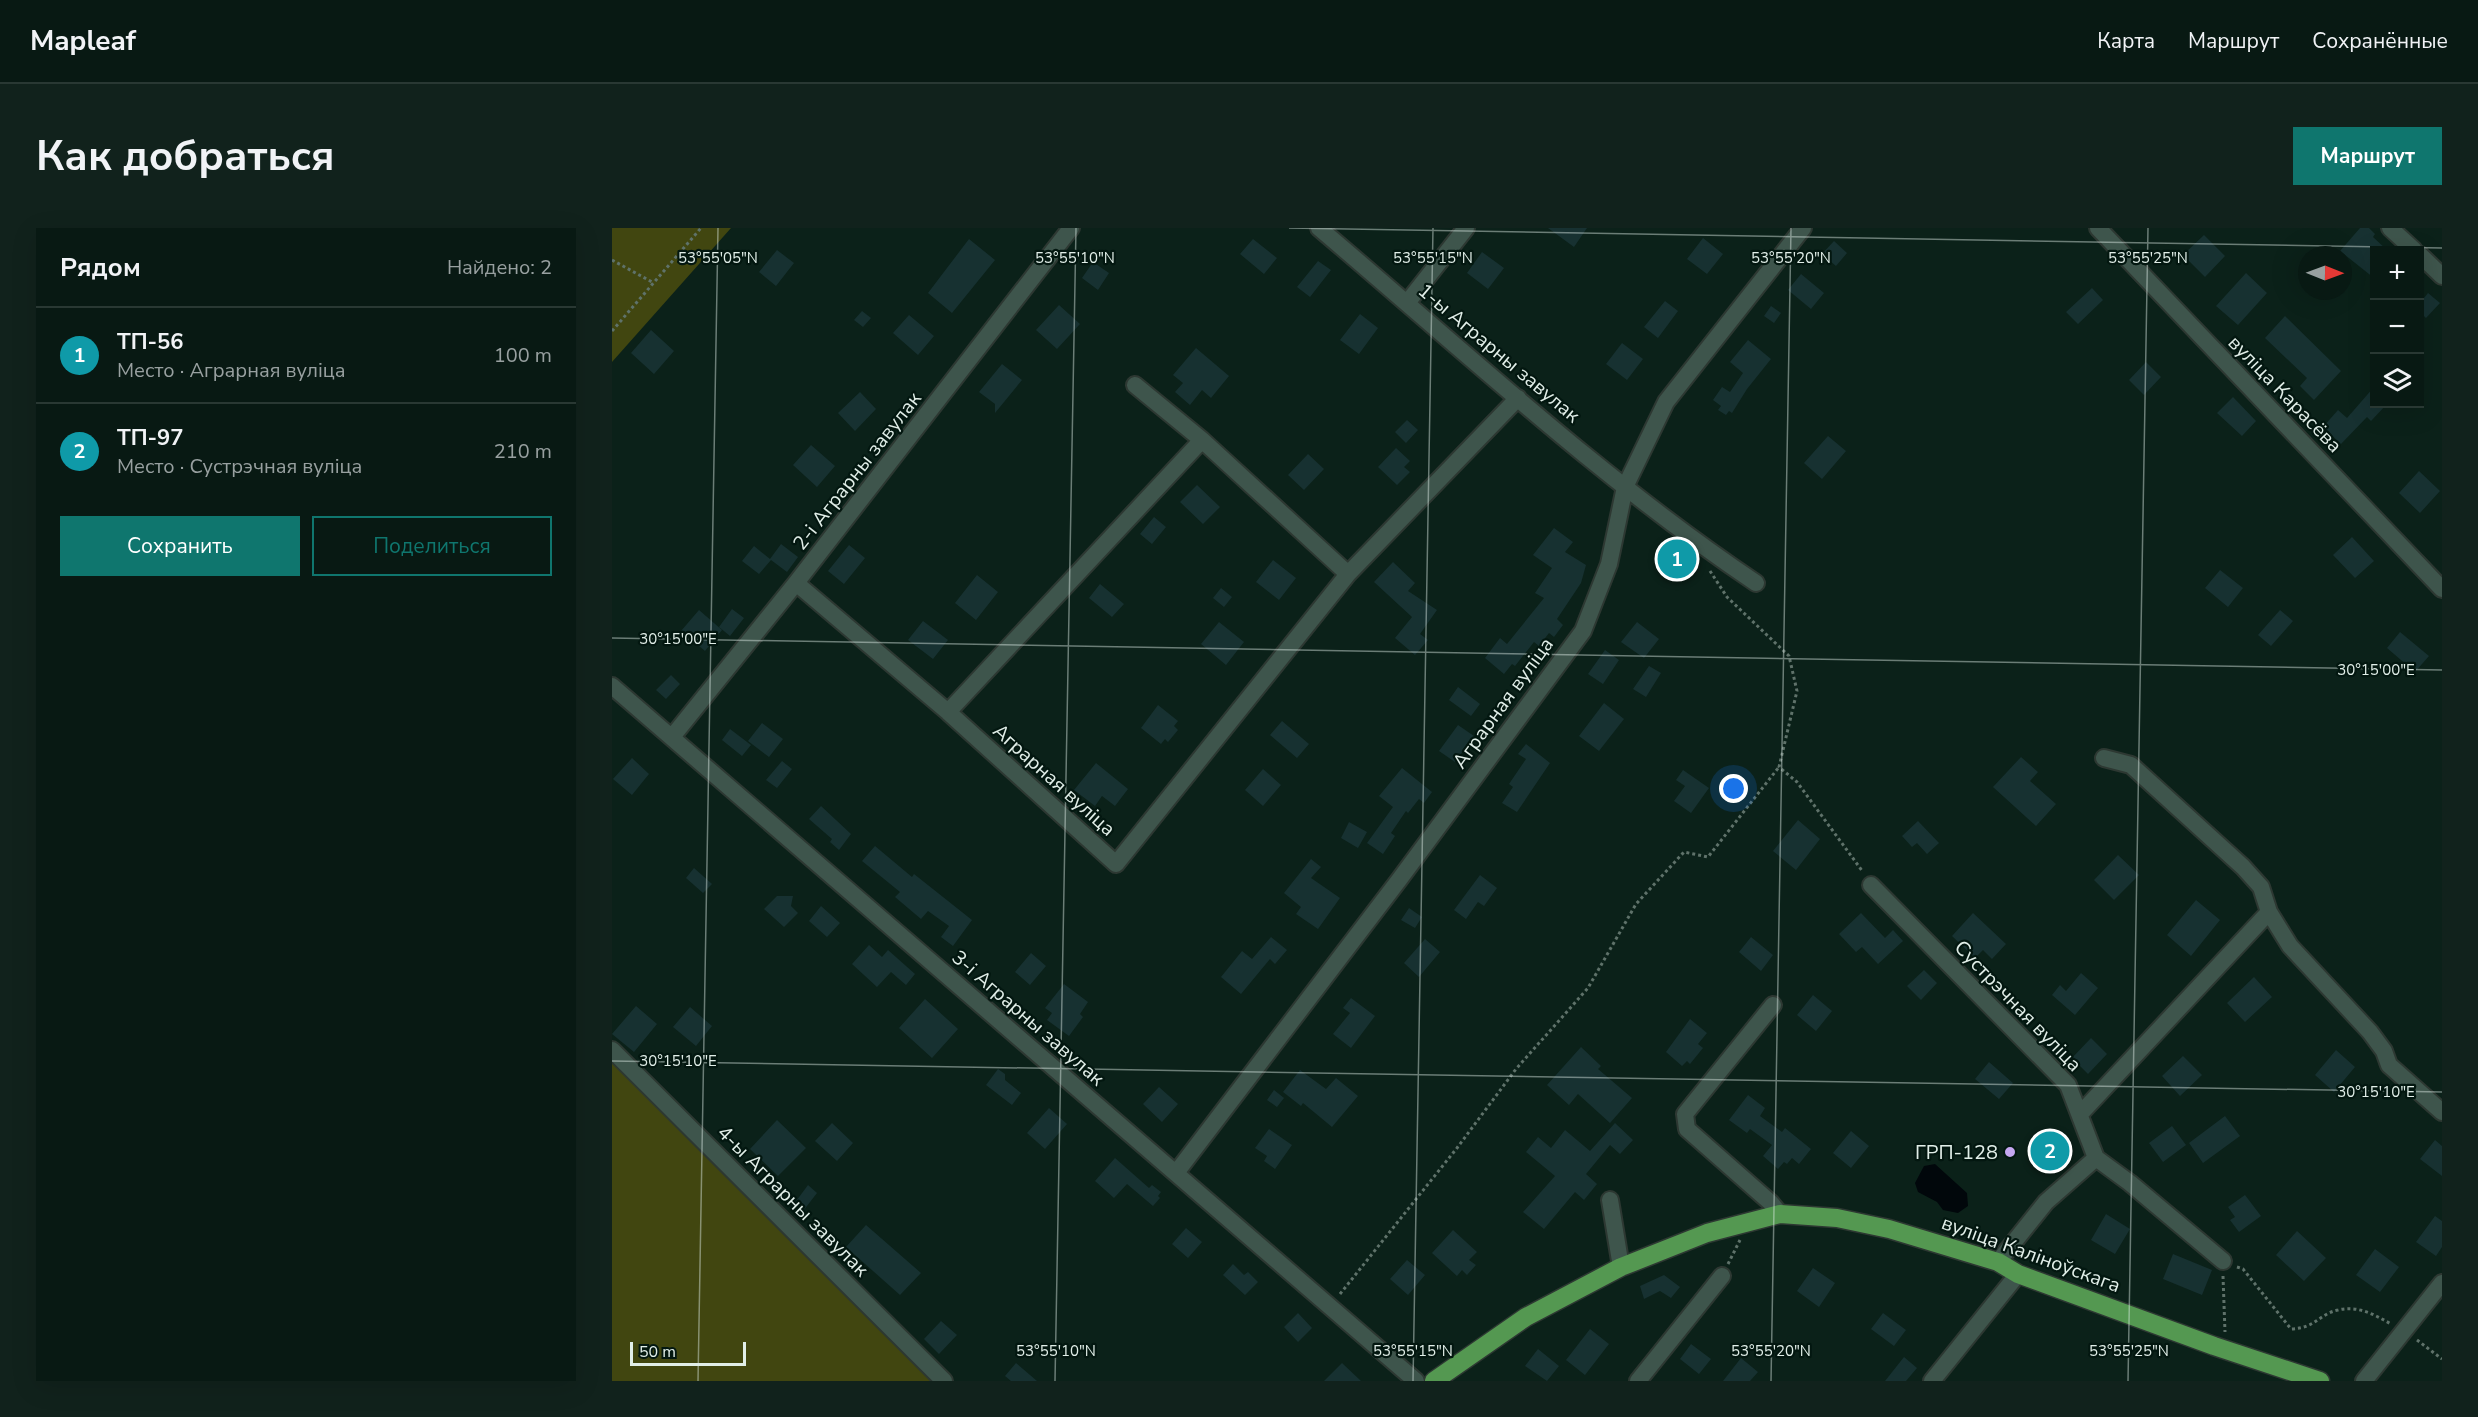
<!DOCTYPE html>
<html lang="ru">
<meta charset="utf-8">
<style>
:root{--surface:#081913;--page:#11221c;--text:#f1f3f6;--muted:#98a0a0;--line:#293833;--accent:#0f766e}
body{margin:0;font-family:"Nunito Sans",sans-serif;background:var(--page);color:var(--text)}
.controls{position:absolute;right:18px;top:18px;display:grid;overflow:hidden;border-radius:0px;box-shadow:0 6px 24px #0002}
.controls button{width:54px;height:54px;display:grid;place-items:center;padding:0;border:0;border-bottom:2px solid var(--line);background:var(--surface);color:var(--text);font:30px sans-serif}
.compass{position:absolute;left:1686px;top:18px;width:54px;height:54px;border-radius:50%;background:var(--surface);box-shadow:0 6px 24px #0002;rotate:91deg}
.scale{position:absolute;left:18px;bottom:15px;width:116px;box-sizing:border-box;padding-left:6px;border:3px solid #e1eee8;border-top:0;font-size:16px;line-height:21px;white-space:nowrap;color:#e1eee8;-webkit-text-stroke:4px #031710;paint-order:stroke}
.you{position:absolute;left:1122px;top:561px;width:21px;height:21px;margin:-15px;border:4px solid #fff;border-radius:50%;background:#1a73e8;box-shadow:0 0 0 9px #1a73e833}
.badge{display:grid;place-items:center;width:39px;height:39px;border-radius:50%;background:var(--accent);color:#fff;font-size:20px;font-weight:700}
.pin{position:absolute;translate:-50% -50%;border:3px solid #fff;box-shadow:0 2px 6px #0006}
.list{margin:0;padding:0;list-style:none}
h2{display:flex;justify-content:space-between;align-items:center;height:78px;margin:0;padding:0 24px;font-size:26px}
h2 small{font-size:20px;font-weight:400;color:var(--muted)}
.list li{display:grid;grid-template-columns:39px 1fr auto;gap:18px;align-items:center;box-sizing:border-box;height:96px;padding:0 24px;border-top:2px solid var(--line)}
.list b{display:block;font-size:22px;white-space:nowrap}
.list p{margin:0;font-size:20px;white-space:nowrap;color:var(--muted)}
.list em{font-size:20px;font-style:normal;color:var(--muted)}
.actions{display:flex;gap:12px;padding:18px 24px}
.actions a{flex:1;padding:14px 0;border:2px solid var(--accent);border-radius:0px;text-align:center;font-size:21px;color:var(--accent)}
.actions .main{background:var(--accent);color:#fff}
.icon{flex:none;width:33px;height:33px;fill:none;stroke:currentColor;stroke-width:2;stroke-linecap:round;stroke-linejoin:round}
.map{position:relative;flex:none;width:1830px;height:1153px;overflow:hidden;border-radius:0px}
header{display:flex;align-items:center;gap:36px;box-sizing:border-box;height:84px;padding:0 30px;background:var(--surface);border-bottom:2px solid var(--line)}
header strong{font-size:28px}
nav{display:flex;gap:33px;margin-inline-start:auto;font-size:21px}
.intro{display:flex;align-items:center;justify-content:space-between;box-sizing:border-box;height:144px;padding:0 36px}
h1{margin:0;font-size:42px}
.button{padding:15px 27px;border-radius:0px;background:var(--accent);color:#fff;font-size:21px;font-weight:700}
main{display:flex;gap:36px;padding:0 36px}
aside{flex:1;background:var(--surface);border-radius:0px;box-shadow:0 6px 24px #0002}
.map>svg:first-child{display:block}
.forest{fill:#414610}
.water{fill:#01070b}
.building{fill:#173131}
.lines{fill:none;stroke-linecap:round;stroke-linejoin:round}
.minor-casing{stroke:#2d3832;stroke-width:20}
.major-casing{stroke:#2d3832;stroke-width:21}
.path{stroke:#5f726a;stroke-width:3;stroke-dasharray:3 3;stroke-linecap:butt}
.minor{stroke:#3e554c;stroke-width:16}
.major{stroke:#549851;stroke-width:18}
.ticks{fill:none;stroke:#e1eee8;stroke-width:1.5;stroke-opacity:0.45}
.poi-dot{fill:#c5a7f1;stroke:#031710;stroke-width:2}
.labels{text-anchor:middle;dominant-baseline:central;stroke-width:4.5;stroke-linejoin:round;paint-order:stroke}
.street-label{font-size:20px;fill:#e1eee8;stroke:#031710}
.poi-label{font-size:20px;fill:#e1eee8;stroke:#031710;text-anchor:end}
.ticks-label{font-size:15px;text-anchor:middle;fill:#e1eee8;stroke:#031710;stroke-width:4.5;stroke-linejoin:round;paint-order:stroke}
</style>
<header>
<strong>Mapleaf</strong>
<nav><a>Карта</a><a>Маршрут</a><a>Сохранённые</a></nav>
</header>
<div class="intro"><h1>Как добраться</h1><a class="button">Маршрут</a></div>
<main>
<aside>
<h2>Рядом<small>Найдено: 2</small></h2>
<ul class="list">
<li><span class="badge" style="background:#0f9aa8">1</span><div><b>ТП-56</b><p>Место · Аграрная вуліца</p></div><em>100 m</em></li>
<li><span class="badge" style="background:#0f9aa8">2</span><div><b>ТП-97</b><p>Место · Сустрэчная вуліца</p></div><em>210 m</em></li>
</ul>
<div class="actions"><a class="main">Сохранить</a><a>Поделиться</a></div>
</aside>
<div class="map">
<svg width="1830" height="1153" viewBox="0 0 1830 1153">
<rect width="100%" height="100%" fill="#0b2119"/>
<path class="forest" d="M0,0h119l-119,134z
M0,816l323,337h-323z"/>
<path class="water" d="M1323,936l32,29 1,13 -10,7 -15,-3 -6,-8 -19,-10 -3,-9 9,-17z"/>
<path class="building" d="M936,0h39l-13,19z
M1748,0h9l6,6 -2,3 14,13h-13v28l-34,-27z
M1592,7l21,21 -20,21 -22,-22z
M1091,10l20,16 -16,20 -20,-15z
M357,11l26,21 -43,53 -24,-20z
M641,11l24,19 -13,16 -24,-20z
M1222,13l13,12 -11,13 -14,-12z
M165,22l17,13 -18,23 -17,-14z
M870,24l22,16 -16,21 -21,-16z
M706,33l13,9 -21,27 -13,-10z
M481,34l16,11 -11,17 -16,-12z
M1634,45l21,20 -29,32 -22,-19z
M1189,46l23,19 -13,16 -23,-19z
M1480,60l11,12 -25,24 -12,-12z
M1816,65l12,10 -14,15 -6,-6v-9z
M1053,73l13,10 -20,27 -14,-11z
M447,77l21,19 -23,25 -21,-19z
M1159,78l10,7 -7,10 -10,-7z
M250,83l9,7 -8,9 -9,-7z
M748,86l18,14 -19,26 -19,-14z
M297,87l25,21 -16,19 -25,-22z
M1673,88l56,55 -27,29 -14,-14 7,-8 -42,-40z
M39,102l23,21 -20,23 -23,-21z
M1136,112l23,19 -24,30 -15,24 -3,-2 -3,4 -8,-5 3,-4 -8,-6 9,-13 8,5 13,-19 -13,-11z
M1010,115l21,16 -16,21 -21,-16z
M584,120l33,28 -18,22 -9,-8 -12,15 -15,-13 8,-9 -10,-8z
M1534,134l15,15 -17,18 -15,-15z
M390,136l20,16 -27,33v-9l-16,-12z
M1762,159v17h13l-16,17 -4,-4 -26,27 -18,-17 15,-17 9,8z
M248,164l16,17 -21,22 -17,-18z
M1621,169l23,24 -14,15 -25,-23z
M795,192l11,10 -12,13 -11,-11z
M1216,208l18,15 -24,28 -18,-16z
M199,217l24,21 -18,21 -24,-22z
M784,220l14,13 -6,6 6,5 -13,13 -19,-18z
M696,226l16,15 -20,21 -16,-15z
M1807,243l21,20 -20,22 -21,-20z
M585,257l23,22 -17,17 -23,-22z
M542,289l12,10 -14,17 -12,-10z
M942,300l19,14 -8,10 21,13 -5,18 -24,36 6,6 -9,12 -5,-4 -10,13 -5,-4 -19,24 -3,-2 -8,10 -19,-16 15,-20 7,6 37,-46 -9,-5 17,-25 -19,-13z
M1740,309l22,24 -19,17 -22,-23z
M169,316l17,13 -11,15 -16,-12 -12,14 -17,-13 12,-15 16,13z
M237,317l16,13 -21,26 -16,-13z
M661,332l23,18 -17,22 -23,-18z
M781,334l22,21 -7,8 29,19 -17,24 8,6 -13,15 -20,-17 17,-21 -38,-35z
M1608,342l23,18 -15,19 -23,-19z
M365,347l21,17 -22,28 -21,-17z
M488,356l24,20 -12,13 -23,-19z
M609,360l11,9 -8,10 -11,-9z
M120,381l12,9 -14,18 -11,-9z
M87,382l23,20 -17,21 -24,-20z
M1668,382l13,11 -22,25 -13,-11z
M311,393l25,19 -15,19 -25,-19z
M607,394l25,20 -18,23 -25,-21z
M1025,394l22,17 -15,19 -23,-16z
M1788,404l29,24 -14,16 -28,-24z
M993,422l14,10 -16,24 -15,-10z
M1037,438l12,7 -15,24 -13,-8z
M59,447l9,9 -14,15 -10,-9z
M846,459l22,17 -9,12 -22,-16z
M992,475l20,16 -25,32 -20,-15z
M546,477l20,16 -4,5 4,4 -10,12 -3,-3 -4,5 -20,-16z
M670,493l27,23 -12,14 -27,-23z
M150,495l21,16 -14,18 -21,-16z
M846,497l16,11 -19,26 -16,-11z
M118,501l21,16 -9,11 -20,-16z
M914,516l24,19 -33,49 -15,-9 11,-16 -4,-3 17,-25 -8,-5z
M1409,529l17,15 -8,9 26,23 -20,22 -43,-39z
M20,530l17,16 -17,21 -19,-16z
M170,533l10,8 -15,19 -11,-8z
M484,535l32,26 -13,17 -13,-10 -7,10 -21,-16z
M790,540l30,24 -8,11 -5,-4 -11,14 -2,-2 -15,22 4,3 -12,18 -16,-11 26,-36 -14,-11z
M651,541l18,16 -18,21 -18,-16z
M1071,542l26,18 -18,25 -17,-12 11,-15 -9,-6z
M209,578l30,28 -12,16 -9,-8 2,-3 -23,-20z
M1186,592l22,19 -24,31 -23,-19z
M1306,593l21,22 -12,11 -10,-11 -5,4 -10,-11z
M737,594l18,10 -9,16 -17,-10z
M263,618l37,31 2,-3 58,46 -19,26 -12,-9 8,-11 -21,-15 -7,8 -26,-22 5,-5 -38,-31z
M1506,627l21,20 -25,25 -20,-20z
M699,631l10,8 -10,11 29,20 -22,31 -22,-15 5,-7 -17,-14z
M82,640l18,16 -9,9 -17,-15z
M868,647l17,13 -13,18 -6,-4 -12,17 -12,-9z
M165,668h16l-2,10 7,7 -14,14 -20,-18z
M1584,672l24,20 -29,36 -24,-21z
M209,678l19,17 -13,14 -18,-16z
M797,680l13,9 -7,11 -14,-8z
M1249,685l24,25 8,-8 10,11 -25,23 -16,-17 -6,5 -17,-18z
M1361,685l33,31 -14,15 -9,-9 -8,8 -23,-22z
M659,709l16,13 -12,14 -5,-5 -29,35 -20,-17 21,-26 10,8z
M1139,709l22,18 -12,16 -22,-19z
M813,711l15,13 -21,25 -15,-14z
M257,717l13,12 6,-7 27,24 -9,11 -15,-13 -14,15 -25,-23z
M419,725l15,13 -16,19 -15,-13z
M1312,742l13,13 -16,17 -14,-14z
M1469,745l17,15 -23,27 -23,-20 8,-10 6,6z
M1642,749l18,20 -27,25 -18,-19z
M452,756l24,18 -8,12 3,3 -14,19 -22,-16 5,-7 -7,-5z
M1201,767l19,16 -16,20 -19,-16z
M739,770l24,18 -24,32 -18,-14 17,-21 -7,-5z
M313,771l33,30 -26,29 -33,-30z
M24,778l21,18 -23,28 -22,-18z
M78,779l22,19 -16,20 -23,-19z
M1078,791l17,14 -9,11 5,4 -13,16 -3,-3 -5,5 -16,-14z
M1479,810l16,16 -19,20 -16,-16z
M969,819l20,19 -3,3 34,29 -22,25 -32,-29 -9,11 -22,-20z
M1724,822l19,17 -21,25 -19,-17z
M1571,828l19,19 -22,21 -18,-20z
M1377,834l24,21 -14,16 -24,-20z
M386,841l7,5v6l16,13 -9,12 -26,-20z
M688,842l26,19 10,-11 22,18 -26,31 -29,-24 -2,3 -18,-14z
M547,859l19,17 -16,18 -19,-18z
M662,862l10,8 -7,9 -10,-7z
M1136,867l17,13 -5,8 22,16 3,-4 26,21 -12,15 -7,-6 -5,6 -3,-2 -6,7 -15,-13 9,-11 -22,-16 -3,4 -18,-13z
M437,880l18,16 -22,25 -18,-16z
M1613,888l15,20 -37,27 -14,-20z
M165,892l29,28 -28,28 -28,-27z
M220,895l21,20 -16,18 -22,-20z
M1003,895l18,17 -13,14 -10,-9 -24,29 11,10 -13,16 -9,-8 -31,37 -21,-17 32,-36 -29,-24 12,-15 13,11 14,-18 25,21z
M1560,898l14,19 -23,17 -14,-19z
M657,901l23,16 -17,24 -11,-8 3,-5 -12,-8z
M1239,903l18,15 -18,22 -18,-15z
M1823,912l7,6v30l-22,-17z
M503,930l34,30 3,-3 9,7 -3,4 2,2 -7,8 -26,-22 -13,14 -19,-17z
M196,957l9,8 -17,22 -9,-7z
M1633,967l16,21 -22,16 -9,-12 5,-3 -7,-10z
M1494,986l24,15 -15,25 -24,-14z
M1823,988l7,5v26l-6,9 -20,-14z
M254,997l55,48 -21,22 -54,-48z
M574,1000l16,14 -14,16 -16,-14z
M841,1002l24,22 -8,8 7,5 -9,10 -5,-5 -5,6 -25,-23z
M1685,1003l29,27 -22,23 -28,-26z
M1763,1021l24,18 -19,25 -24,-17z
M1561,1026l39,16 -10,25 -39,-16z
M795,1032l18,15 -17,20 -18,-16z
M621,1036l11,11 4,-3 10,10 -13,13 -22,-20z
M1201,1040l22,15 -16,24 -22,-16z
M1052,1047l16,12 -9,11 -11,-7 -16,8 -4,-13z
M686,1085l14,15 -14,14 -14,-15z
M1271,1085l23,17 -12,16 -23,-17z
M329,1093l16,14 -18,19 -15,-15z
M978,1101l19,15 -24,31 -19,-15z
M1079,1116l20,15 -12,15 -19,-15z
M926,1121l21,17 -12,15 -22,-15z
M1292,1129l13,11 -11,13h-21z
M1129,1130l17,14 -8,9h-27z
M404,1135l21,18h-26l-6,-5z
M730,1135l19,18h-37z"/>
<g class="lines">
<g class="minor-casing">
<path id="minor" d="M707,0c143,121 282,251 437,355
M1486,0l344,361
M1778,0l24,22
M1808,27l22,21
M795,75l59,-75
M523,157l67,55 146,134
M184,355l152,129 168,152 232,-290 170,-176
M0,458l804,695
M336,484l254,-272
M60,509l124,-154 275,-355
M1492,530l27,7 112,102 18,20 8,25 21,34 80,86 14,19 5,14 53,47
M1259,657l197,200 28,73 34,25 93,78
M1161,777l-88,109 2,15 84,74 9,11
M0,822l332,331
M1469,885l188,-201
M564,945l223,-293 184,-249 26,-67 16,-77 41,-85 137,-174
M998,972l11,67
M1386,1034l48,-60 50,-44
M1026,1153l84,-105
M1320,1153l86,-107
M1752,1153l78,-98"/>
</g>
<g class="major-casing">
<path id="major" d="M822,1153l92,-64 95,-50 86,-34 73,-19 57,4 52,11 109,33 20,12 196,72 106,35"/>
</g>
<path class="path" d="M0,32l40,22
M0,103l89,-103
M1098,343l17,26 62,59 8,35 -18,76 18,15 66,90
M1116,1036l12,-24
M1625,1039l6,2 48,60c25,-1 28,-15 47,-19 20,-5 37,5 53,14
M1611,1048l2,56
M728,1066l117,-146 59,-79 72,-81 48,-84 48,-52 24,5 71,-90
M1805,1112l25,19"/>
<use href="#minor" class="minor"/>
<use href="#major" class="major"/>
</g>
<path class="ticks" d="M677,0l1153,20M0,410l1830,32M0,833l1830,31M86,1153l20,-1153M443,1153l21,-1153M801,1153l20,-1153M1159,1153l20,-1153M1516,1153l20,-1153"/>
<circle class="poi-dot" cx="1398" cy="924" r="6"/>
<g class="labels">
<g class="street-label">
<text transform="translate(887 125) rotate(40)">1-ы Аграрны завулак</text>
<text transform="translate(1673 166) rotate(46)">вуліца Карасёва</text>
<text transform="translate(245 243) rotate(-52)">2-і Аграрны завулак</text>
<text transform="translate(891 475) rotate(-54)">Аграрная вуліца</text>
<text transform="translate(442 552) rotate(42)">Аграрная вуліца</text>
<text transform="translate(1406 778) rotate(46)">Сустрэчная вуліца</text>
<text transform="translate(416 790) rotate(41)">3-і Аграрны завулак</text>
<text transform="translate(181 973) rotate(45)">4-ы Аграрны завулак</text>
<text transform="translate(1419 1026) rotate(20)">вуліца Каліноўскага</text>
</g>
<g class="poi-label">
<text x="1386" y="924">ГРП-128</text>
</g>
</g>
<g class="ticks-label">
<text x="106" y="35">53°55'05"N</text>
<text x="463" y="35">53°55'10"N</text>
<text x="821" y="35">53°55'15"N</text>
<text x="1179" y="35">53°55'20"N</text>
<text x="1536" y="35">53°55'25"N</text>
<text x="66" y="416">30°15'00"E</text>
<text x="1764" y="447">30°15'00"E</text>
<text x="66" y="838">30°15'10"E</text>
<text x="1764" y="869">30°15'10"E</text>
<text x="444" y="1128">53°55'10"N</text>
<text x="801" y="1128">53°55'15"N</text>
<text x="1159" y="1128">53°55'20"N</text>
<text x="1517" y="1128">53°55'25"N</text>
</g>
</svg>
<div class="controls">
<button>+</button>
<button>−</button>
<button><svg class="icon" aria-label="layers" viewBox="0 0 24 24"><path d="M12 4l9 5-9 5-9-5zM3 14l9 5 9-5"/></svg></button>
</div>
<svg class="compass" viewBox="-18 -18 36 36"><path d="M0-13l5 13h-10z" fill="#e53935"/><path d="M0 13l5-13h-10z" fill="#98a0a0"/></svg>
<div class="scale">50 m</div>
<div class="you"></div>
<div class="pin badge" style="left:1065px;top:331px;background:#0f9aa8">1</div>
<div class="pin badge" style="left:1438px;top:923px;background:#0f9aa8">2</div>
</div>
</main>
